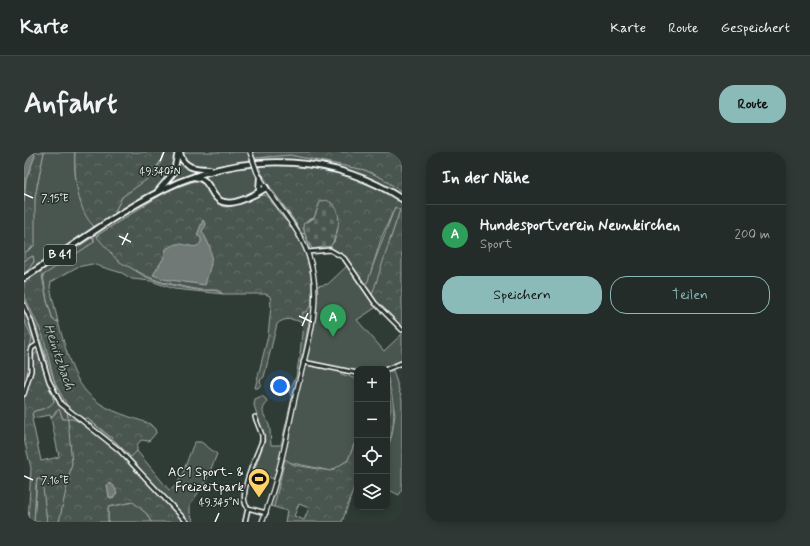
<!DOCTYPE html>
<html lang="de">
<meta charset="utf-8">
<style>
:root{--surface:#232c28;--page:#2f3834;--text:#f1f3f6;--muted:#a3a7a8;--line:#404845;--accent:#8bbbb9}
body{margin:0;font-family:Mynerve,sans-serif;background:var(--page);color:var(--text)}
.controls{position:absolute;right:12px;bottom:12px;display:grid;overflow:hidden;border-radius:8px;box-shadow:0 2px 10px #0003}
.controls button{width:36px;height:36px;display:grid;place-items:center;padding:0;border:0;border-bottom:1px solid var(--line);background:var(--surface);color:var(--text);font:20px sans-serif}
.you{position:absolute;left:256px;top:234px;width:14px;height:14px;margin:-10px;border:3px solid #fff;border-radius:50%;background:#1a73e8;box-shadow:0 0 0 6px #1a73e833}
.badge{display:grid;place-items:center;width:26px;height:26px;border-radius:50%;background:var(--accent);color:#fff;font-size:13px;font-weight:700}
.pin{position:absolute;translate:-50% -33px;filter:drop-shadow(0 1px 2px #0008)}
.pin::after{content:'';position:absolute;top:21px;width:14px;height:12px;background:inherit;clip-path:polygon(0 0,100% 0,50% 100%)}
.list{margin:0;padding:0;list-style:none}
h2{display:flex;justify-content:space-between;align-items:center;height:52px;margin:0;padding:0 16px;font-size:17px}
h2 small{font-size:13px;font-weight:400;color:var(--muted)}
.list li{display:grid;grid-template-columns:26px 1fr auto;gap:12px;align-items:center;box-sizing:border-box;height:60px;padding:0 16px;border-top:1px solid var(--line)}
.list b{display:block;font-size:15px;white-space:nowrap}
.list p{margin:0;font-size:13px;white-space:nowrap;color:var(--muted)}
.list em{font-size:13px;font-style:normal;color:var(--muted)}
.actions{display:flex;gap:8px;padding:12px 16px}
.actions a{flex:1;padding:9px 0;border:1px solid var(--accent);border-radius:16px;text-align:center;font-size:14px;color:var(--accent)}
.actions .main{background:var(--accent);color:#111}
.icon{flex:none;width:22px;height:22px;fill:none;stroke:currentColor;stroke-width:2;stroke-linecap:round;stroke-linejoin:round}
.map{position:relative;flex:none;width:378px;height:370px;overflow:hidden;border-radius:16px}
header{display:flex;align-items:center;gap:24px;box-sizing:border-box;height:56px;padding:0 20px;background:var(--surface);border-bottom:1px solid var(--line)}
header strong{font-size:19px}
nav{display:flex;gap:22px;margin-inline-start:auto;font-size:14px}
.intro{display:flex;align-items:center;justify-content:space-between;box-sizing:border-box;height:96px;padding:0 24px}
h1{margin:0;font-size:28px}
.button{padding:10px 18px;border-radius:16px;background:var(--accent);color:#111;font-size:14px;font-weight:700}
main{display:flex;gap:24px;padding:0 24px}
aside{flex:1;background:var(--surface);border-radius:16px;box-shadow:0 2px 10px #0003}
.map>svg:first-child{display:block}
.green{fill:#4a544f;stroke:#a4aaa7}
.forest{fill:url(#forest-crowns);stroke:#a4aaa7;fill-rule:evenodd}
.cemetery{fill:url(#cemetery-stones);stroke:#a4aaa7}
.water{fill:#707975;stroke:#a9afac}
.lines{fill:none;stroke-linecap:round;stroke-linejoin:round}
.stream{stroke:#a9afac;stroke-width:1}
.minor-casing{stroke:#fff;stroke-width:6}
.major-casing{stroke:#fff;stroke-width:6}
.highway-casing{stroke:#fff;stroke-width:8}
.minor{stroke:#26332d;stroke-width:3}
.major{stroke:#26332d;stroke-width:3.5}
.highway{stroke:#26332d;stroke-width:4.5}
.major-bridge-casing{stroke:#fff;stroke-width:6;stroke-linecap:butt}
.major-bridge{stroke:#26332d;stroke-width:3.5}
.ticks{fill:none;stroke:#fff;stroke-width:1.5}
.labels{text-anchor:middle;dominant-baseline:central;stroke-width:3;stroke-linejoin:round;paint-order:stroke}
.shield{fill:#26332d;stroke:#bec2c0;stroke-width:1}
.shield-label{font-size:12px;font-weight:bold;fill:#fff}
.poi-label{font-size:13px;fill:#fff;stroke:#26332d;text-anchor:end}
.water-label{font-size:14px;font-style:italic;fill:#b8bcba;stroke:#26332d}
.ticks-label{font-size:10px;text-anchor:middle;fill:#fff;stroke:#26332d;stroke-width:3;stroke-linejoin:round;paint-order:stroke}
</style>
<header>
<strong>Karte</strong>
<nav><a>Karte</a><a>Route</a><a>Gespeichert</a></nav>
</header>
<div class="intro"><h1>Anfahrt</h1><a class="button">Route</a></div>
<main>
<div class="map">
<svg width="378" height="370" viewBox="0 0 378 370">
<defs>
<pattern id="forest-crowns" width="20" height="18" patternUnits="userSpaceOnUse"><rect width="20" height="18" fill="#4a544f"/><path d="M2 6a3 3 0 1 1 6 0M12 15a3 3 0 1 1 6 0" fill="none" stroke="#656e69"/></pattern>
<pattern id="cemetery-stones" width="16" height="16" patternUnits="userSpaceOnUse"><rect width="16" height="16" fill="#4a544f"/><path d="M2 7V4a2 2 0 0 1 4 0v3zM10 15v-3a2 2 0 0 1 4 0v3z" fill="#656e69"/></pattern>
</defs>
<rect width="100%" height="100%" fill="#2f3b35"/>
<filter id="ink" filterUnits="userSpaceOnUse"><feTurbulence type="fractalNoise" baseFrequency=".025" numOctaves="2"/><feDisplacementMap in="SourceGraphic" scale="8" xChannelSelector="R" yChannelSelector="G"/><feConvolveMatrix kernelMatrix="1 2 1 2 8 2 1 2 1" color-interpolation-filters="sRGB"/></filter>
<g filter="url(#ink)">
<path class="green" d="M20,0h31c-2,28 4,51 19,75l19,-12 9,-18 22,-16 15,-15 6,-14h88l2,6 35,-3 75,15 17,8 20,14v10c-25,-17 -77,-38 -108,-36 -11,1 -23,3 -34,5 6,7 8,14 13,21 10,14 21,26 28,41l4,1 5,14 -5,3c-12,-20 -24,-37 -38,-55 -15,-2 -28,12 -44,11l-29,-26 -25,9 -73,46c20,19 39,40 67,47 12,3 25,6 37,7 9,1 15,-1 23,4l-49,-5 -23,-8 -19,-2 -10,-6 -30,-9 -15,3 -26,15 -1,5 8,35 -5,-2 -6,-19 -4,-26 51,-33v-5l-70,45v-9l10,-11 -1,-6 -9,5v-8l8,-5 3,-51z
M371,55l5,3 -10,30 -12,66 -21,14 27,31 18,-17v26l-22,9h-23v6l-18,-3 2,2 16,5v58l-9,23 -17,11 -43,-9 -14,45 -7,-3 9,-24 -22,-9 11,-31 -11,-35 1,-6 7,-3 4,3 1,4c-8,9 -2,12 2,22 2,6 1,14 2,20h10l11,-47 -3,-7 7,-14 3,-18 4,-5 4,-35 -5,-3 1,-4 9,-7v-18l16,-3 21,-20 17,20z
M0,147c5,10 10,20 14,31 10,30 12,80 50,89l43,37 6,-5 32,39c13,-3 19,-37 26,-48h6l16,12 -11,27 -16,24v8l4,9h-10l-66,-69 -38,-31 -6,-2 -11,-1 -3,-8h-4l-5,7 -1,-3 -17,3 -1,-4 2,-3 11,-3 9,-7 -1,-4 -15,-44 -4,2 -2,20 -8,24 4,-51 4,-11 -8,-17z
M369,218l9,30v90l-3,5 -12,-6v-39l5,-15 3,-21 -8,-41z
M13,327h6l4,43h-13z
M109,350l14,12 4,8h-43v-15z"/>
<path class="forest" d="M0,0h20l-9,45v48l-11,8z
M51,0h90l-12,23 -31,22 -9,18 -18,12c-18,-14 -21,-54 -20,-75z
M229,0h149v40l-20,-14 -17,-8 -75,-15 -35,3z
M251,12c45,3 89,12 127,38v126l-24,-22 -6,-11 28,-85 -5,-3 -13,29 -14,45 -2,3h-2l-21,-30 -14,-7 5,-5 4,-13 -18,-27 -6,16 -6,2 -5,7 2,7 -4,-1c-11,-24 -33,-43 -43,-68z
M174,28c12,5 13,26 28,27 12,0 31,-16 41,-11l16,22 9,9 13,24 6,25 1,18v11l-6,7h-3l-1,4 7,5 -6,34h-3l3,-32c-8,-4 -19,-6 -26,1l-13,53 -4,3 1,4 -3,4h-3l13,-52 3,-30 -1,-10 -5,-2h-42l-6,-4h-17l-38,-8 -16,-6 -28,-15 -22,-25 73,-46z
M69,85l1,5 -52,34 5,25 6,19 5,2c8,26 14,60 36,77 15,13 38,18 56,25l5,5 1,4 -7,8 -8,-1 -4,5v6l-6,6 -20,-20 -23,-18 -8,-2 -10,-7 -10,-11 -23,-70 -13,-30v-17z
M9,104l1,5 -5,8 -5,4v-12z
M0,168l8,17c-4,17 -2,35 -8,51z
M13,200l17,49c-4,7 -12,8 -20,10l-2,3 1,4 -1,1 9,42 18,-4 -8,-39 8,-9 4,10c3,0 6,0 9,0 24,4 95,82 112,103h-33l-4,-8 -14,-12 -25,5v15h-61l-5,-43h-5l-1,5 -2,38h-6l3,-54 -7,-29v-40l8,-24 2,-20z
M363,225c9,28 9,45 0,73v-28l4,-14z
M333,285v42l-15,43h-57l2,-11 -13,-4 11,-48 9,6 37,6 17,-11zM275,352l10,4 -5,12 -10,-4z"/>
<path class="cemetery" d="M302,48c19,7 13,31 5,46l-19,3 -7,-15 -2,-10 11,-6 6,-16z"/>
<path class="water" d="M0,0h10l1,4 -9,24 -2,22z
M179,68l3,5 -4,6c14,24 10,29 3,54l-42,-6 -10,-4 10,-16 3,-10c3,-2 7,-4 10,-5 9,-2 19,8 25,-2v-4l-4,-3z
M85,331l5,3 3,7 -5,6 -3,-2 -2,-12z"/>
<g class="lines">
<path class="stream" d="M0,143l19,41 12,47 13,24
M35,370l13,-59 -5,-53"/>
<g class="minor-casing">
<path id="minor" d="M284,100l22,-2 14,8 31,45 27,27
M0,153l7,16 18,60 12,23 58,46 68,72
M279,210l54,11
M363,217l15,-6
M0,242l7,-23v-19l1,-4 6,-4
M231,265l7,18v6c-5,14 -26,56 -14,67l18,5
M221,370l3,-14"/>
</g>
<g class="major-casing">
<path id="major" d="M233,20c14,29 40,51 51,82 18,48 -4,101 -14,148 -9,43 -16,79 -32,120"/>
</g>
<g class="highway-casing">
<path id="highway" d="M156,0c2,16 16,17 29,17
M170,25c13,1 14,9 20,18 12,18 39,0 52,-7
M134,39l16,-19 4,-20
M235,40l1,-14
M0,126c48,-31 103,-73 155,-96 73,-30 156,-27 223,17"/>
</g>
<use href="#minor" class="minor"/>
<use href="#major" class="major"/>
<use href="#highway" class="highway"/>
<g class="major-bridge-casing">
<path id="major-bridge" d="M226,0l7,20"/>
</g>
<use href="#major-bridge" class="major-bridge"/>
</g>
</g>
<path class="ticks" d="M136,9l4,-9M0,42l9,4M95,84l12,6M98,93l6,-12M275,164l13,6M278,174l6,-13M0,324l9,4M191,370l4,-9"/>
<defs>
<g id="stadium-pin" transform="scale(1.15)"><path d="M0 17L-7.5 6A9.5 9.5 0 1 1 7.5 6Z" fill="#ffd166" stroke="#26332d"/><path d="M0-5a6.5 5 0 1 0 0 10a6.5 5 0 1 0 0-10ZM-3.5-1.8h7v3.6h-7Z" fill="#111"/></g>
</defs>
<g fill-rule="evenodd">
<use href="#stadium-pin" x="235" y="327"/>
</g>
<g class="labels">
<rect class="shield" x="20" y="93" width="32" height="20" rx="3"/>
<g class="shield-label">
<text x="36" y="103">B 41</text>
</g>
<g class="poi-label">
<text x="220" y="320">AC1 Sport- &amp;<tspan x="220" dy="15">Freizeitpark</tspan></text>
</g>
<g class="water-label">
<text transform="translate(35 205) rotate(71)">Heinitzbach</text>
</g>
</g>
<g class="ticks-label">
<text x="136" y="23">49.340°N</text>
<text x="31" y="50">7.15°E</text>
<text x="31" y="332">7.16°E</text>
<text x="195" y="354">49.345°N</text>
</g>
</svg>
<div class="controls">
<button>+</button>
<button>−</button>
<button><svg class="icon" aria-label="locate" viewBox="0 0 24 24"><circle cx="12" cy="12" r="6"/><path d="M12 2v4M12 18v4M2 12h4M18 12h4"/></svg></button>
<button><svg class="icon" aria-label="layers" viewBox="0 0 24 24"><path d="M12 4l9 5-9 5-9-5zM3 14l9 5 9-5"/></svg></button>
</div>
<div class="you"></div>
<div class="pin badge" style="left:309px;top:185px;background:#2e9e5b">A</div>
</div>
<aside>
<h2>In der Nähe<small></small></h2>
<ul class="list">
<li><span class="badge" style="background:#2e9e5b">A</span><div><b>Hundesportverein Neunkirchen</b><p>Sport</p></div><em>200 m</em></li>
</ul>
<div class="actions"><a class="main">Speichern</a><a>Teilen</a></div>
</aside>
</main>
